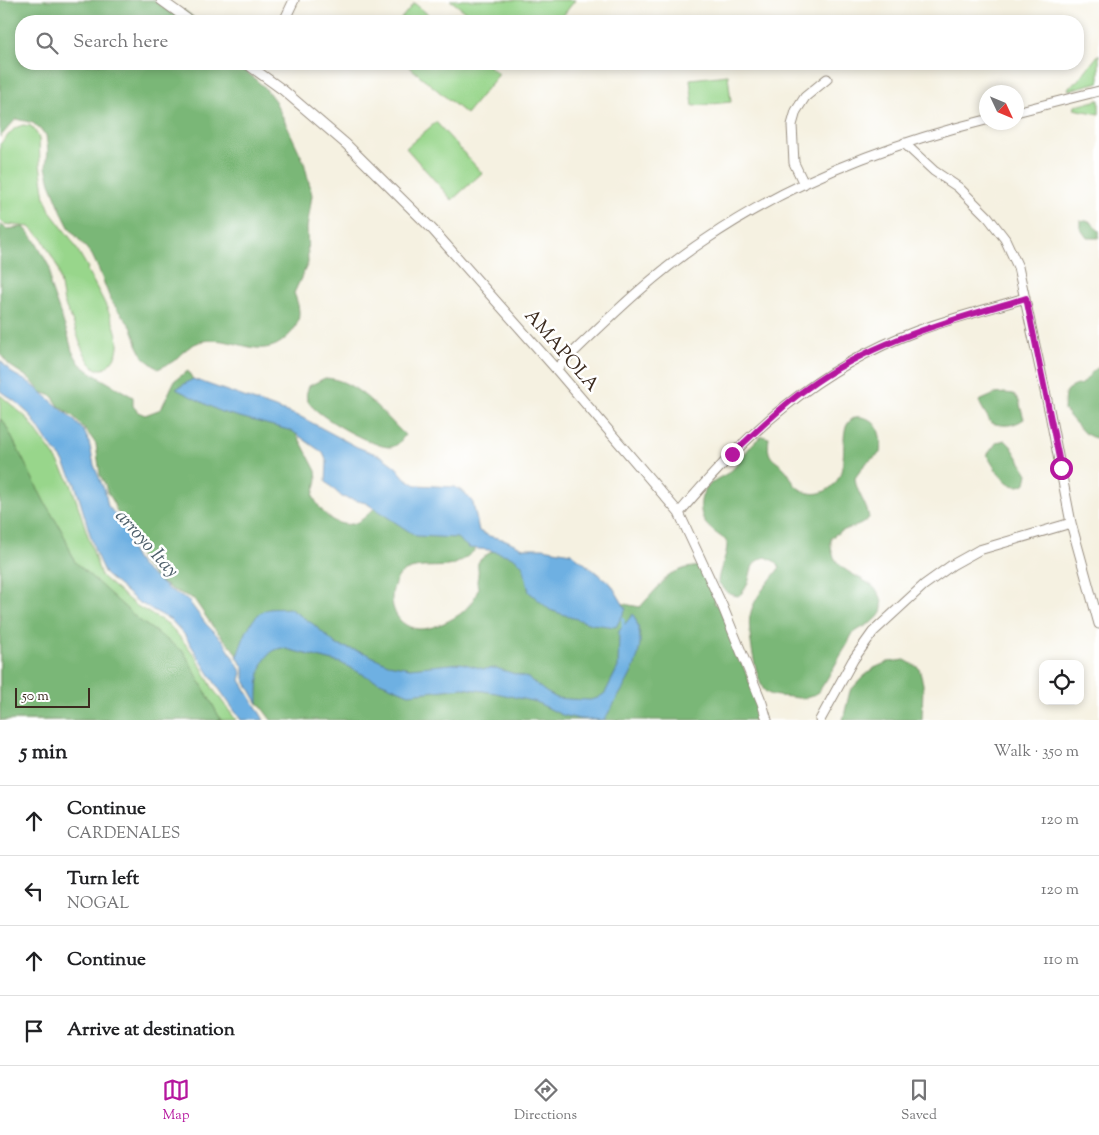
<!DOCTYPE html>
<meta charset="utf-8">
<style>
:root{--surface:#fff;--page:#f6f6f6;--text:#202124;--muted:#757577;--line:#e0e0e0;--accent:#b5179e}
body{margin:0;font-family:"Sorts Mill Goudy",serif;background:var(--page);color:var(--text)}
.controls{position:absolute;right:15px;bottom:15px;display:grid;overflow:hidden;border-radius:10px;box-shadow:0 2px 8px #0003}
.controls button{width:45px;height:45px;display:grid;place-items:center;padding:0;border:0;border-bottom:1px solid var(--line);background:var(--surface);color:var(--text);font:25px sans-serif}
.compass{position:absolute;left:979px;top:85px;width:45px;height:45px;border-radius:50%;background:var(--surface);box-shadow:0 2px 8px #0003;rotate:134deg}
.scale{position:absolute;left:15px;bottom:12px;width:75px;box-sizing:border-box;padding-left:5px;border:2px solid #3b2a1e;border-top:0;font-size:14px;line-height:18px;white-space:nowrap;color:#3b2a1e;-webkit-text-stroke:4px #fff;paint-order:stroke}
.stop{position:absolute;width:15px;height:15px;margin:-11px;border:4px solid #b5179e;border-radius:50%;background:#fff}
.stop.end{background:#b5179e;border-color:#fff;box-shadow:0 1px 5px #0008}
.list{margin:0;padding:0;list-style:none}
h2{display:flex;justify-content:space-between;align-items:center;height:65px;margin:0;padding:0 20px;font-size:21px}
h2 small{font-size:16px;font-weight:400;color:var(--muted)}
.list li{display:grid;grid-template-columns:32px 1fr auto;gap:15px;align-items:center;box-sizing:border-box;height:70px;padding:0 20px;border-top:1px solid var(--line)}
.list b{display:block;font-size:19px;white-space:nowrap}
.list p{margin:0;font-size:16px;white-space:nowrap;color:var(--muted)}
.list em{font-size:16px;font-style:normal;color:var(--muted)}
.icon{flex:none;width:28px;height:28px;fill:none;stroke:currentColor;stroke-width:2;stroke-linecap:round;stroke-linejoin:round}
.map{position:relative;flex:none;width:1099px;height:720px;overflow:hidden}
.search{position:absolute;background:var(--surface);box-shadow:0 2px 8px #0003;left:15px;right:15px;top:15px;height:55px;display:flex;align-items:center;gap:12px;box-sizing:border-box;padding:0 18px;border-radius:20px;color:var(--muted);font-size:19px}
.sheet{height:345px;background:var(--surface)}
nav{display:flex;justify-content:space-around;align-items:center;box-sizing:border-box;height:70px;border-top:1px solid var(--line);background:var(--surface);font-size:14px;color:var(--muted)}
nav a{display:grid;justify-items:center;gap:2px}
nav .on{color:var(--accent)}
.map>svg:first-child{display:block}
.green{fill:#98d68b;stroke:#6a8054}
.forest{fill:#7ab777;stroke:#5a704a}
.water{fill:#6eb0e2;stroke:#546d80}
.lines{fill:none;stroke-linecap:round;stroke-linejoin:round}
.stream{stroke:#6eb0e2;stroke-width:3}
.minor-casing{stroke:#988e80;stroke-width:11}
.minor{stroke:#fff;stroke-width:9}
.route{stroke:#b5179e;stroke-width:6}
.labels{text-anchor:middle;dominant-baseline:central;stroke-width:5;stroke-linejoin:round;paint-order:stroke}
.street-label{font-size:19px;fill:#3b2a1e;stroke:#fff}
.water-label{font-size:20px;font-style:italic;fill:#4f606c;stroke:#fff}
</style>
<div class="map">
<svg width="1099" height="720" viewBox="0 0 1099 720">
<rect width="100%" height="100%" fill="#fff"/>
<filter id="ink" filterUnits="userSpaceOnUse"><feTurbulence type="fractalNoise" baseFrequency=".02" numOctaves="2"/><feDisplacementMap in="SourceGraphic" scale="10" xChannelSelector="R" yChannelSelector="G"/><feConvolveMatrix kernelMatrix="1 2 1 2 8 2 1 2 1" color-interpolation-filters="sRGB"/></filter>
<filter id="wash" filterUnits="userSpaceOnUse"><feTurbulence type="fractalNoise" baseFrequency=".0096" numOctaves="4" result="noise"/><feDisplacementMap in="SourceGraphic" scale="20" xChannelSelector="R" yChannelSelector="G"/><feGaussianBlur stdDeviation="1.12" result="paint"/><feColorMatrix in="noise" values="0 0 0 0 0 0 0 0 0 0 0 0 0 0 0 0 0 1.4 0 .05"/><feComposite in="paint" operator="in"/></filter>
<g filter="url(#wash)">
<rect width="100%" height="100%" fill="#f5f1e1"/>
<path class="green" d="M450,0h125l-16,21h-81z
M414,3l22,18h-37z
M1099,54v28l-30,8 -1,-2 10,-8z
M406,64h80l13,10 -33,40z
M728,75l3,27 -38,4 -3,-27z
M1099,100v14l-25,-5 1,-3z
M436,122l46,51 -30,27 -46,-52z
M23,125l8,1 5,6 3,7 1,25 5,34 6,15 20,26 17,29 -1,2c10,19 32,55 31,76 0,9 -7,17 -14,23h-8l-6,-6 -8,-14 -8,-24 -10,-22 -6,-35 -16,-30 -12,-11 -26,-3 -4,-4v-76l15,-16z
M0,395l27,23 30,42 14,24 30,92 34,29 33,19 10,11 18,22 17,32 23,31h-236z"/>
<path class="forest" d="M0,0h154l15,11h16l13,10h-177v43h217l27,24 10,13 29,61 8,33 -5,33 1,35 -14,30c6,15 8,26 -2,39 -29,34 -54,3 -89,9 -13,3 -20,11 -28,19 -5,4 -12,6 -17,9l-14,-11 -7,-14 -5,-16 -21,-27 -12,-31 -7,-15 -22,-26 -7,-14 -13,-32 -4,-16 2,-16 -2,-16 -13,-12 -17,-4 -16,18z
M1080,220l11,2 8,9v7h-12l-7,-10z
M0,224l7,5 17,-2 10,12 16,29v17l18,50 4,16 8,13 13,10 40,23v9l5,6 7,3 16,-6 14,-29 13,-9 10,17 94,39 9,15 15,29 1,9 -4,16c7,15 20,31 39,28 10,-2 18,-12 25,-18l99,34v9c-8,7 -18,16 -29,17 -14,2 -41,-3 -50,13 -11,19 -4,47 21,50 12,1 30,-7 39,-13 8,-4 19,-18 21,-27 0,-1 -1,-7 -1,-7 0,-4 1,-4 1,-8 1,-4 -1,-7 0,-11 3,-6 12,-10 18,-14l128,55 16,3 30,-33 16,-6 14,-2 15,33 -1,4 6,5 33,83 9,29h-491l-15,-20 -10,-28 -13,-23 -20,-22 -19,-28 -21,-9 -14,-9 -17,-19 -11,-30 -15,-22 -4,-11 -5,-7 -2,-8 -5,-9 -4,-31 -5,-7 -17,-20 -15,-11 -7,-10 -11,-4 -11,-13 -21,-14 -9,-11z
M1099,367v72l-7,-2 -8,-4 -20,-23c1,-10 -2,-19 10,-24 2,-1 5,-1 8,-2 5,-4 8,-12 17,-17z
M325,378c32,1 58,36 80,57 -4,5 -7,11 -14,12 -15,2 -77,-32 -83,-46 -3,-6 -1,-9 1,-15z
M1005,393l9,1 5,7 5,18c-12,8 -20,7 -33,4 -4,-8 -9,-14 -12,-22l16,-7z
M855,417c22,-2 28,18 25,36l-15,11 -10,14c1,15 12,25 14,40 -11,12 -25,8 -38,20 -4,42 48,35 51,65 2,20 -20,21 -30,32 -2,2 -3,7 -5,10 -10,15 -17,31 -28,46 -9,8 -16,8 -28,6 -8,-1 -20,0 -26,-6 -9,-9 -18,-62 -15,-75 3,-18 20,-35 30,-49l-6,-6 -8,-4c-20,5 -12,20 -22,33 -1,3 -4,4 -6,6l-9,-2 -11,-12c1,-14 10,-26 9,-41 -7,-5 -15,-10 -21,-17 -8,-12 -7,-30 3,-39 7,-7 16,-9 23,-15 11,-11 17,-26 30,-34l7,2c-4,25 9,20 19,35 3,4 4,9 8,13 13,12 30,9 40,-4 13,-17 3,-50 13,-60 1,-2 4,-3 6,-5z
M0,419l4,3 41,81 17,28 13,31 64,58 45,32 37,68h-221z
M1005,440l6,6 17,28 -2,9c-3,1 -5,3 -8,3 -13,1 -26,-22 -31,-31l10,-13z
M905,660l14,8 4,16 -1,36h-79l7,-29 12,-13 12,-10 14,-6z"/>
<path class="water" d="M0,360l12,13 18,10 42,35 12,13 5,11 5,23 11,27 3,14 16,19 6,23 6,11 6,8 26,22 19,10 19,25 18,18 18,31 -2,7 24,40h-23l-26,-37 -31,-49 -13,-14 -33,-18 -33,-28 -9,-20 -21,-70 -13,-25 -15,-18 -17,-26 -13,-12 -17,-12z
M193,379l108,38 56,30 24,9 15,11 9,11 11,7 39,2 10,6 8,10 6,28 10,5 17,4 17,8h20l28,5 40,31 15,25 -10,18 -25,-3 -41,-14 -21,-18 -6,-26 -10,-9 -24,-7 -20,-2 -12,-10 -41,-2 -50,-33 -24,-6 -16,-15 1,-20 -4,-9 -31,-22 -71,-19 -45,-23z
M289,608l24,16 24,21 28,8 23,11 22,4 51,-5 23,6 12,-1 32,10 18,14 11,6 12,1 21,1 8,-2 7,-5 13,-26 1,-36 14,-17c21,38 -10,72 -28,105l-5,1 -21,-1 -17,-4 -26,-13 -40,-9 -33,-5 -54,6 -39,-16 -29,-15 -59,-15c-25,4 -24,37 -24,56l-14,-25v-10l-7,-13c6,-15 13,-43 32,-47 7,-1 13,0 20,-1z"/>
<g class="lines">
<path class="stream" d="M623,618v12"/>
</g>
</g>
<g filter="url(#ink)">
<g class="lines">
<g class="minor-casing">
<path id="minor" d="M161,0l29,21
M284,21l10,-21
M247,64l36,26 63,54 87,86 123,139 123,144 43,92 40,98 5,17
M1016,112l83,-21
M904,143l30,28 24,16 30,30 17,22 13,28 32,147 21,109 28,101
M804,184l-10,-21 -2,-38 4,-14 9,-14 22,-18
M556,369c47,-45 94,-93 149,-129 85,-58 183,-96 281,-120
M679,513c67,-80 138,-145 238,-182 35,-13 72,-22 108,-33
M820,720l33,-60 20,-28 51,-47 28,-20 27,-15 92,-27"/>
</g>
<use href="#minor" class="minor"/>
</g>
</g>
<g class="lines" filter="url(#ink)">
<path class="route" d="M732,454c24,-22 47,-46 74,-65 65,-48 143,-68 220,-91l35,170"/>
</g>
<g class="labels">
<g class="street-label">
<text transform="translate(561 351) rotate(49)">AMAPOLA</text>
</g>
<g class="water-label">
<text transform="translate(146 544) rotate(48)">arroyo Itay</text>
</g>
</g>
</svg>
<div class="controls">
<button><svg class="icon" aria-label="locate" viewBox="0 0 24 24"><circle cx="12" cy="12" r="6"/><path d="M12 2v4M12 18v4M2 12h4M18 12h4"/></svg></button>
</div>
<svg class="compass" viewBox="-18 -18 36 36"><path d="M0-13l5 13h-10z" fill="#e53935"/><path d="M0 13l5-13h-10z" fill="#757577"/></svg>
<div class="scale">50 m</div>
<div class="stop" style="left:1061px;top:468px"></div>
<div class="stop end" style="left:732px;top:454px"></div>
<div class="search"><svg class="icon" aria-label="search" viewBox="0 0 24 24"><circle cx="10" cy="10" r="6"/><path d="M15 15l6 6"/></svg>Search here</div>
</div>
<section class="sheet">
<h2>5 min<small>Walk · 350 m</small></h2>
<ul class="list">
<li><svg class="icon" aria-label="ahead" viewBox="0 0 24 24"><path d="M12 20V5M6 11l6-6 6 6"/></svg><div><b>Continue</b><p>CARDENALES</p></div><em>120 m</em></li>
<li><svg class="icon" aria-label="left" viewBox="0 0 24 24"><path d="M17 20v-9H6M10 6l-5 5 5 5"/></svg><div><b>Turn left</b><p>NOGAL</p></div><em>120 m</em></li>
<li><svg class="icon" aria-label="ahead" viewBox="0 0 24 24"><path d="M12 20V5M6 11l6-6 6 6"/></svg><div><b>Continue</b></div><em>110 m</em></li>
<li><svg class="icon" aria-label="arrive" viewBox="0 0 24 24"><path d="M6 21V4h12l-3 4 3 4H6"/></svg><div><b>Arrive at destination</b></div></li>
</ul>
</section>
<nav>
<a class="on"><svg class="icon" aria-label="map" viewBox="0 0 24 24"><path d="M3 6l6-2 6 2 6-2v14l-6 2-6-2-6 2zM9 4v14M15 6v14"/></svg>Map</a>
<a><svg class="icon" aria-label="directions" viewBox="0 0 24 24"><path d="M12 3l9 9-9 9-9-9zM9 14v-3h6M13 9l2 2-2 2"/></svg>Directions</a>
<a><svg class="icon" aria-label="saved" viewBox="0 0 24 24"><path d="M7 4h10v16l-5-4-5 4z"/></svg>Saved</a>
</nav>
